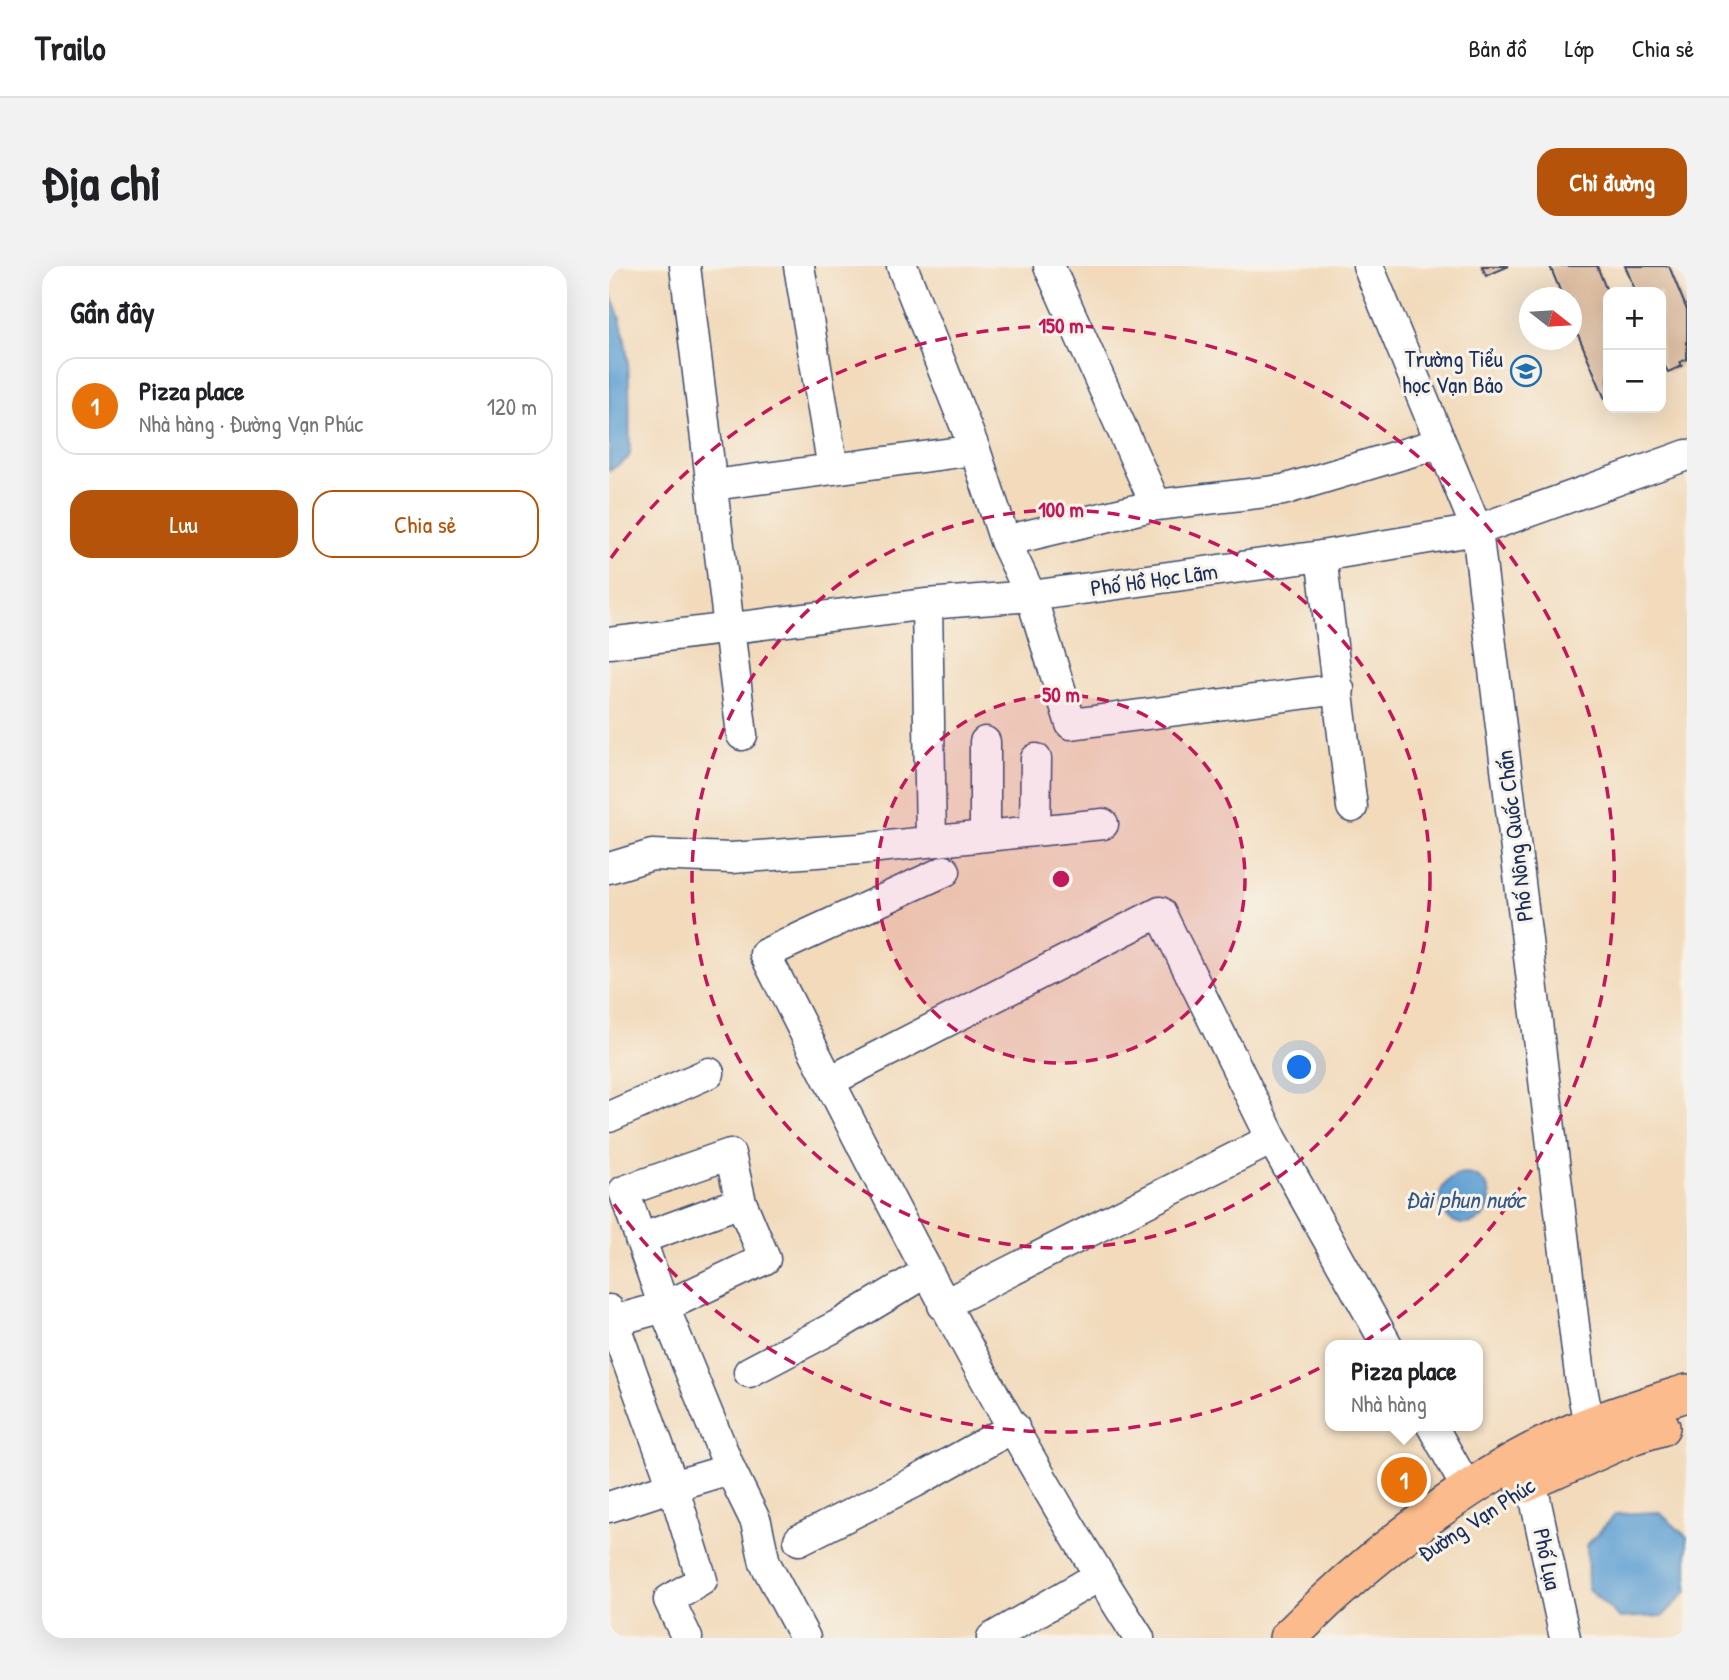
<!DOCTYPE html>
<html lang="vi">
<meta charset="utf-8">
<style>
:root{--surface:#fff;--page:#f2f2f2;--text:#202124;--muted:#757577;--line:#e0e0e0;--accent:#b45309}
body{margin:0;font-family:"Patrick Hand",sans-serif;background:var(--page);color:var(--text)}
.controls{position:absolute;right:21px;top:21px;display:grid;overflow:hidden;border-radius:14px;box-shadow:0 7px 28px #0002}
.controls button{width:63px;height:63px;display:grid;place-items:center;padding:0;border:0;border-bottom:2px solid var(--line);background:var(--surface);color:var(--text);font:35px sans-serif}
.compass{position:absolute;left:910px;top:21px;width:63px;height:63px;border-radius:50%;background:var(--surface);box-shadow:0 7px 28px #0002;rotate:107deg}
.you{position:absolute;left:691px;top:802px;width:24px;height:24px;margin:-18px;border:5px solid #fff;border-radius:50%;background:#1a73e8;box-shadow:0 0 0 10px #1a73e833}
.badge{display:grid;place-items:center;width:46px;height:46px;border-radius:50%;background:var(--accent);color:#fff;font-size:23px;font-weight:700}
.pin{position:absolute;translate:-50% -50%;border:4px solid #fff;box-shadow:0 2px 7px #0006}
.popup{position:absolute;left:716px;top:1074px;width:158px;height:91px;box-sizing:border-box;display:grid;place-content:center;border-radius:14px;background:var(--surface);filter:drop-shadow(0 2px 5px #0005);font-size:23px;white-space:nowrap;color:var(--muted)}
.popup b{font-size:26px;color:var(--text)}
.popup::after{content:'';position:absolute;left:50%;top:100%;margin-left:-14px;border:14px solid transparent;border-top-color:var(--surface)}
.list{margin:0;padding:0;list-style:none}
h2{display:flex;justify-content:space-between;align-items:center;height:91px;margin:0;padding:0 28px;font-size:30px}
h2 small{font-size:23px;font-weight:400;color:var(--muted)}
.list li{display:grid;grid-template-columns:46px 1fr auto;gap:21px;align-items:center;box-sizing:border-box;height:98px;margin:0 14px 14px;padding:0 14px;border:2px solid var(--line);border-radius:21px}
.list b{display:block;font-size:26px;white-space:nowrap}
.list p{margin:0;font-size:23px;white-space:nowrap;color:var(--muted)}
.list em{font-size:23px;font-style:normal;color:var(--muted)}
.actions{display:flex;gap:14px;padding:21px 28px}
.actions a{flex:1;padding:16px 0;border:2px solid var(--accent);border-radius:21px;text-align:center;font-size:24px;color:var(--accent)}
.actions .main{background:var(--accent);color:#fff}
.map{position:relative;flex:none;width:1078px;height:1372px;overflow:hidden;border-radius:21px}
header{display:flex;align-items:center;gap:42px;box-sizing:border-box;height:98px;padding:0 35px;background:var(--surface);border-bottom:2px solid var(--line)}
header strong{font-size:33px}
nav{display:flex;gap:38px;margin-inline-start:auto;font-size:24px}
.intro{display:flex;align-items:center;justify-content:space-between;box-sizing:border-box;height:168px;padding:0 42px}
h1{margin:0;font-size:49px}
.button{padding:18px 32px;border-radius:21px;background:var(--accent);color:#fff;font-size:24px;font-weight:700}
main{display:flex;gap:42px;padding:0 42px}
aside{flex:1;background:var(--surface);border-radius:21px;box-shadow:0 7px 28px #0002}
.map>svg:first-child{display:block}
.water{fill:#61a0d3;stroke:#3e6898;stroke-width:2}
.building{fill:#d8b394}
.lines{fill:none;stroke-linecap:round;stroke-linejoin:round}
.minor-casing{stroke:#3b496c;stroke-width:33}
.major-casing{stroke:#3b496c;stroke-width:40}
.minor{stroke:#fff;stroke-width:30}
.major{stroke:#fbbb8c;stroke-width:37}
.ring{fill:none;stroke:#c2185b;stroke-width:3.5;stroke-dasharray:12 9}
.labels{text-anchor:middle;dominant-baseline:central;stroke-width:6;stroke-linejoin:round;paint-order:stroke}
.poi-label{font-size:23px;fill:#1b2f5e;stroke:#f7f3e8;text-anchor:end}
.street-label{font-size:23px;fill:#1b2f5e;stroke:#f7f3e8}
.water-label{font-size:24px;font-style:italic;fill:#345787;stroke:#f7f3e8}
.centre{fill:#c2185b;stroke:#f7f3e8;stroke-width:3.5}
.ring-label{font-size:21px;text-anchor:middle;font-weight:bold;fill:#c2185b;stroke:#f7f3e8;stroke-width:6;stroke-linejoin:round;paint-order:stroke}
</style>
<header>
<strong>Trailo</strong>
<nav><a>Bản đồ</a><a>Lớp</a><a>Chia sẻ</a></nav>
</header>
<div class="intro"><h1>Địa chỉ</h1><a class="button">Chỉ đường</a></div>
<main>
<aside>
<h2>Gần đây<small></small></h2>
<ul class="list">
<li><span class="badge" style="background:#e8710a">1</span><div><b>Pizza place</b><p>Nhà hàng · Đường Vạn Phúc</p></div><em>120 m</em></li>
</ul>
<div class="actions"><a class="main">Lưu</a><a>Chia sẻ</a></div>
</aside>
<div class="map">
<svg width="1078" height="1372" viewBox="0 0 1078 1372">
<rect width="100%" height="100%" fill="#f7f3e8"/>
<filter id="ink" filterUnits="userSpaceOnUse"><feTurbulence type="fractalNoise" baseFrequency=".0143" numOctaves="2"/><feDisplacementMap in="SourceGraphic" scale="14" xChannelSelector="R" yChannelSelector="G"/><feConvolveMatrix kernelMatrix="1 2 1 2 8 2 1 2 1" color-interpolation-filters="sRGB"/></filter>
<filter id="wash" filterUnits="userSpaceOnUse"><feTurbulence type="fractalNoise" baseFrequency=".00686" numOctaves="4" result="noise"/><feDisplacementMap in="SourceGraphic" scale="28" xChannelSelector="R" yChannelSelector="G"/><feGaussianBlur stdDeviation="1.57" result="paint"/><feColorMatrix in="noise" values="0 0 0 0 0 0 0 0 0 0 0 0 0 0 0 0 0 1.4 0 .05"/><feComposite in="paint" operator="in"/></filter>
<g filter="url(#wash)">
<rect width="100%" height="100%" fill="#f2dabb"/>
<path class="water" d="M0,26c26,48 19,108 21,162l-3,5 -18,12z
M831 933a25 25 0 1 1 50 0a25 25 0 1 1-50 0Z
M1050,1246l28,25v54l-24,25 -43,2 -32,-29 -1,-44 29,-31z"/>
<g id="blocks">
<path class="building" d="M873,0h27l-23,10z
M941,0h47l11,28v104l-3,1 -34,-81v-20h-8z
M1016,0h44l18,44v49l-7,3 2,4 -14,6 -7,-13v-67h-25z"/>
</g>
</g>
<g filter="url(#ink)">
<use href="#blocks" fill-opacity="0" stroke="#3b496c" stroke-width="2"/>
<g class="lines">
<g class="minor-casing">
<path id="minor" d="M76,0l57,469
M190,0l34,203
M293,0l73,184 30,91 26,55 40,128 268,-35
M440,0l107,239
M759,0l109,264 104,853 8,42
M104,219l262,-35
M396,275l151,-36 127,-15 157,-47
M712,290l31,251
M318,338l4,237
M0,377l318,-39 104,-8 290,-40 156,-26 210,-75
M426,563l1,-70
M376,568v-92
M0,602l43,-13 79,3 128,-9 244,-25
M336,605l-180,83c117,232 233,465 374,684
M221,815l330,-169 112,227 -329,166
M0,851l100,-44
M663,873l115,206
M31,973l101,-37
M0,1044l64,176 57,-17 26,53 9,41 40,75
M4,1055l51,-14 101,-48 -24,-57 -11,-48 -106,37 40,116 66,162
M140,1106l93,-49 85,-51
M823,1160l37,66
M922,1214l34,158
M0,1241l64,-21 29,94 -33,20 18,38
M190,1274l116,-58 99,-55
M383,1372l107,-62"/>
</g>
<g class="major-casing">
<path id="major" d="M915,1218l110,-49 27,-8
M679,1372c80,-81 196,-173 303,-213 31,-12 64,-22 96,-32"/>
</g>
<use href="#minor" class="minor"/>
<use href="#major" class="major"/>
</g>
</g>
<circle cx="452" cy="613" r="184" fill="#c2185b" fill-opacity=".12"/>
<g class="ring">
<circle cx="452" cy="613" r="184"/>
<circle cx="452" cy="613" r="369"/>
<path d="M2 292A553 553 0 1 1 2 934"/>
</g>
<defs>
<g id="school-ring" transform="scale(1.575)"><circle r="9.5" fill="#f7f3e8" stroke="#1f6fb2" stroke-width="1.5"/><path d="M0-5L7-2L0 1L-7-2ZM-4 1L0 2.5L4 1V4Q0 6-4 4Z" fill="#1f6fb2"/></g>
</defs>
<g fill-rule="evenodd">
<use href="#school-ring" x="917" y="105"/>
</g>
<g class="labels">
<g class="poi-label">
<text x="894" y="92">Trường Tiểu<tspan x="894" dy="26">học Vạn Bảo</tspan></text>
</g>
<g class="street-label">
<text transform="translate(545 313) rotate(-8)">Phố Hồ Học Lãm</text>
<text transform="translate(905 570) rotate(-97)">Phố Nông Quốc Chấn</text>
<text transform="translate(867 1253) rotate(-33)">Đường Vạn Phúc</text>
<text transform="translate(939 1293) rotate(78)">Phố Lụa</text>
</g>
<g class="water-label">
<text x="856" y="933">Đài phun nước</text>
</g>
</g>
<circle cx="452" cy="613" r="10" class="centre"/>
<g class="ring-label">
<text x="452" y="67">150 m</text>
<text x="452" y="251">100 m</text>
<text x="452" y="436">50 m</text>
</g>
</svg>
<div class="controls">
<button>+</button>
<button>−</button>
</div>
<svg class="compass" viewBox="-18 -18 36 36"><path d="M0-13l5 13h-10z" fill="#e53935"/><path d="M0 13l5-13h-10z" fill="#757577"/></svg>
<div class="you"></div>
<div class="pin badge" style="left:795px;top:1214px;background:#e8710a">1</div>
<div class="popup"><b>Pizza place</b>Nhà hàng</div>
</div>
</main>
